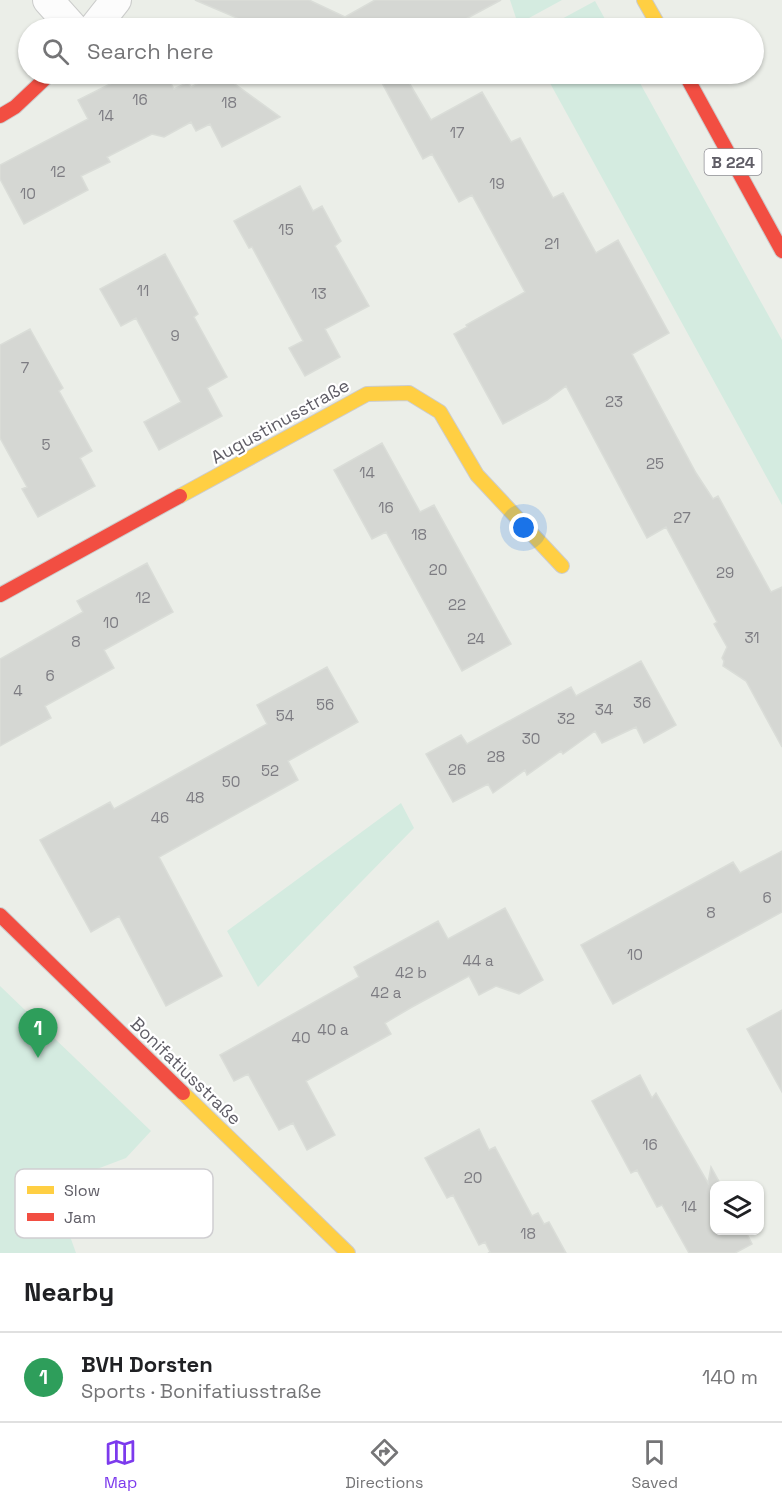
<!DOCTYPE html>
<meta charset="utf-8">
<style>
:root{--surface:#fff;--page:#f6f6f6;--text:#202124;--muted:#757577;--line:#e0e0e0;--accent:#7c3aed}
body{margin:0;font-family:"Space Grotesk",sans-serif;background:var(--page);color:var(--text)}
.controls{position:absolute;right:18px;bottom:18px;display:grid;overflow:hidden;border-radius:12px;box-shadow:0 2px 4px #0004}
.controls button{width:54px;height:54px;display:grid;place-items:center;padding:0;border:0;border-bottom:2px solid var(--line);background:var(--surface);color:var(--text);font:30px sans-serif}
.you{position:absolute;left:524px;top:528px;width:21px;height:21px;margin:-15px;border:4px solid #fff;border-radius:50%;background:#1a73e8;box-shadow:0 0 0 9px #1a73e833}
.badge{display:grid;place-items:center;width:39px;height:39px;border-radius:50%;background:var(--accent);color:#fff;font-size:20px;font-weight:700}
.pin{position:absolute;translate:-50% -50px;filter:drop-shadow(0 2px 3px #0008)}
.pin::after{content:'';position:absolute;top:32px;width:21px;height:18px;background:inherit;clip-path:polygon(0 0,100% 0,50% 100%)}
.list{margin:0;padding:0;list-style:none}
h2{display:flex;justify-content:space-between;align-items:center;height:78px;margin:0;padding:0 24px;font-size:26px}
h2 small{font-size:20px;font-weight:400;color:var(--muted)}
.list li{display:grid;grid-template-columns:39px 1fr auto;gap:18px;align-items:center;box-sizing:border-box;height:90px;padding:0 24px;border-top:2px solid var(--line)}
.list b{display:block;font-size:22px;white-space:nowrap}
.list p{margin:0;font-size:20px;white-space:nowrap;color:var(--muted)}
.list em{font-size:20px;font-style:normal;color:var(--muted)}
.icon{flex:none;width:33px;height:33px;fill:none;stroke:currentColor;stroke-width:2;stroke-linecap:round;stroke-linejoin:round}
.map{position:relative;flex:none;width:782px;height:1253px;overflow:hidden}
.search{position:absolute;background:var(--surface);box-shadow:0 2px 4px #0004;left:18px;right:18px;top:18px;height:66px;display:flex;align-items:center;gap:15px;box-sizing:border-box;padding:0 21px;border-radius:33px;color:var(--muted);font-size:22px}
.sheet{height:168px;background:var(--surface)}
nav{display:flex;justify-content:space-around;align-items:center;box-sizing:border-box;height:84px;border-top:2px solid var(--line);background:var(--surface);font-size:16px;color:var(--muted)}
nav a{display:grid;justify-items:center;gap:3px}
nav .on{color:var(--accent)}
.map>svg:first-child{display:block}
.green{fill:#d4ebe0}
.building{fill:#d5d7d3;stroke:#daddd8;stroke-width:1.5}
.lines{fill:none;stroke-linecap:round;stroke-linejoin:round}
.street-casing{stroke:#cbcccb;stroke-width:32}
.slow-casing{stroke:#ccc;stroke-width:16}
.jam-casing{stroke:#ccc;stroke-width:16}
.street{stroke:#fcfcfc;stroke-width:30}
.slow{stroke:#ffcf43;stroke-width:14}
.jam{stroke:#f24e42;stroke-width:14}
.labels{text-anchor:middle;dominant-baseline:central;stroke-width:4.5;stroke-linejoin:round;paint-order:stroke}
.number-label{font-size:15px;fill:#7d7c82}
.shield{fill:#fff;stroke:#8f8e94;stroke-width:1.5}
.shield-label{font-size:16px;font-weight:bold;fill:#5f5d66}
.street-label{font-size:18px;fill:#5f5d66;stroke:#fff}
.key{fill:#fff;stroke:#cfced1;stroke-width:1.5}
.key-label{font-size:16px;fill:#5f5d66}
</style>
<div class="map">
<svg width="782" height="1253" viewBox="0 0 782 1253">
<rect width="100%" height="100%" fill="#ebeee8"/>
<path class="green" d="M510,0h52l-44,24z
M595,1l15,27h-65z
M545,74h90l147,266v165z
M401,803l13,25 -156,159 -31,-56z
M0,986l151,145 -25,27 -74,28 24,67h-76z"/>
<path class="building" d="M195,0h114l36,17 30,-17h126l-52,28h-189z
M130,74h36l8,15 14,-7 3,5 25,-13h5l59,43 -58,30 -12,-23 -14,7 -5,-9 -27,15 -12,-3 -45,23 3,5 -29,14 7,14 -64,34 -24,-45v-14l88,-46 -10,-19z
M393,74h11l27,46 51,-28 29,50 9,-4 33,60 10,-5 33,60 22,-13 51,93 -37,21 64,119 17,26 5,-3 53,96 11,-5v160l-36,-66 -23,-15 1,-5 -2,-3 5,-11 -13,-23 3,-2 -51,-95 -19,11 -81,-152 -19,14 -44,24 -49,-90 13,-7 -1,-2 59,-33 -53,-97 -13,7 -27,-48 -9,5 -42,-78z
M300,186l13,25 9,-5 19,35 -6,5 34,60 -44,23 15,28 -35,19 -16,-28 14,-7 -51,-94 -3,1 -15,-27z
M165,254l33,60 -4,3 33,60 -20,11 15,28 -63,34 -15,-28 37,-20 -45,-84 -15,8 -21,-37z
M30,329l33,59 -4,3 33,60 -12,7 15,28 -57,31 -16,-28 5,-2 -27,-49v-93z
M382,443l38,69 14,-7 77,139 -49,27 -76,-139 -14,7 -38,-69z
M147,563l26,49 -69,38 10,18 -69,38 6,12 -51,28v-87l83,-47 -6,-11z
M641,661l35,64 -32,18 -8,-16 -34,16 -7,-12 -32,23 -2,-3 -34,24 -2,-5 -32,23 -5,-9 -35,18 -27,-48 35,-19 6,9 104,-57 5,9z
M327,667l31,55 -70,39 10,19 -139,77 63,119 -56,30 -47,-90 -28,16 -51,-92 70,-38 4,7 153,-85 -10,-19z
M782,851v61l-169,92 -32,-59 152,-83 7,11z
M505,908l38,72 -24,14 -23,-8 -17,9 -10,-19 -57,31 -27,16 6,11 -85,47 29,54 -28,15 -14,-27 -14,7 -31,-56 -14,7 -14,-26 139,-78 -5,-10 84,-46 10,18z
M782,1010v82l-35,-63z
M640,1075l12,23 4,-5 52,90 3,-16 10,18h-7v45h31l7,14 -17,9h-46l-27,-48 -5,2 -20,-37 -6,3 -39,-72z
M479,1129l10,21 6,-3 37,69 6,-3 6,11 5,-2 17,31h-78l2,-1 -5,-10 -6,3 -26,-50 -6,3 -22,-40z"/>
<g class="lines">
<g class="street-casing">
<path id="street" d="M48,0l25,28
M94,28l22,-28"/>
</g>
<g class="slow-casing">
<path id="slow" d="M644,0l16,28
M180,496l187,-102 42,-1 31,19 37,63 85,91
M183,1093l165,160"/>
</g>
<g class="jam-casing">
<path id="jam" d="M685,74l97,177
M0,116l15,-9 35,-33
M0,595l180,-99
M0,915l183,178"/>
</g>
<use href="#street" class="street"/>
<use href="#slow" class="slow"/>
<use href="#jam" class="jam"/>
</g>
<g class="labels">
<g class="number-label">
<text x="140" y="99">16</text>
<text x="229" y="102">18</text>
<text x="106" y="115">14</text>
<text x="457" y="132">17</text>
<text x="58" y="171">12</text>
<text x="497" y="183">19</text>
<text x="28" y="193">10</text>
<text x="286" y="229">15</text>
<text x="552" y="243">21</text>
<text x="143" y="290">11</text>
<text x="319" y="293">13</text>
<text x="175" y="335">9</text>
<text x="25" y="367">7</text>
<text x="614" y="401">23</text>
<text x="46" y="444">5</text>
<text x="655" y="463">25</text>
<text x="367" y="472">14</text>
<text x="386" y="507">16</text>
<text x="682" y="517">27</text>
<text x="419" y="534">18</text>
<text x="438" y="569">20</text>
<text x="725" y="572">29</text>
<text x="143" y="597">12</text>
<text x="457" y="604">22</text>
<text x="111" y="622">10</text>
<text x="752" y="637">31</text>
<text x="476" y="638">24</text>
<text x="76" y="641">8</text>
<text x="50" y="675">6</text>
<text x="18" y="690">4</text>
<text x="642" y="702">36</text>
<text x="325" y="704">56</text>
<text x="604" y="709">34</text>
<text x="285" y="715">54</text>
<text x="566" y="718">32</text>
<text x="531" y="738">30</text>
<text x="496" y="756">28</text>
<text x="457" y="769">26</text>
<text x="270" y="770">52</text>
<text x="231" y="781">50</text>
<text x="195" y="797">48</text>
<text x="160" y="817">46</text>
<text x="767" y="897">6</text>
<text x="711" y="912">8</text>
<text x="635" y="954">10</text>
<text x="478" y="960">44 a</text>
<text x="411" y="972">42 b</text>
<text x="386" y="992">42 a</text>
<text x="333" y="1029">40 a</text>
<text x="301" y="1037">40</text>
<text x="650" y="1144">16</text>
<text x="473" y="1177">20</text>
<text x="689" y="1206">14</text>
<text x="528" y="1233">18</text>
</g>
<rect class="shield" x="704.5" y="149" width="57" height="26" rx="4.5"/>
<g class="shield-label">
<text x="733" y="162">B 224</text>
</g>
<g class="street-label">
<text transform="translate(280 421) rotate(-29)">Augustinusstraße</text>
<text transform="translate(186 1071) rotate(44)">Bonifatiusstraße</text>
</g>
</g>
<rect x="15" y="1169" width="198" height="69" rx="9" class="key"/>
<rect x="27" y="1186" width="27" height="8" fill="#ffcf43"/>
<rect x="27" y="1213" width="27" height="8" fill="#f24e42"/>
<g class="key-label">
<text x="64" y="1196">Slow</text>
<text x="64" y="1223">Jam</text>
</g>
</svg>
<div class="controls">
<button><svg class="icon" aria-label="layers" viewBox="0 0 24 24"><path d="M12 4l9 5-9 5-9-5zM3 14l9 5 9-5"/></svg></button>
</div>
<div class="you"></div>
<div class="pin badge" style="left:38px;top:1058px;background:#2e9e5b">1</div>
<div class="search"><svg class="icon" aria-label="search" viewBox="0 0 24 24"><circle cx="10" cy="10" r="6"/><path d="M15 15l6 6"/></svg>Search here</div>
</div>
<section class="sheet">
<h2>Nearby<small></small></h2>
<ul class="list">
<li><span class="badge" style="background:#2e9e5b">1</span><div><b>BVH Dorsten</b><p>Sports · Bonifatiusstraße</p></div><em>140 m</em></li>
</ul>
</section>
<nav>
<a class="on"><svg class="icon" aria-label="map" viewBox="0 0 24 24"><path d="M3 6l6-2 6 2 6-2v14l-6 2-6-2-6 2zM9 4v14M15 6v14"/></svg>Map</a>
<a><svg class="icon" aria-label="directions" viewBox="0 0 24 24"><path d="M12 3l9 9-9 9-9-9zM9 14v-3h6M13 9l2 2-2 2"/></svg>Directions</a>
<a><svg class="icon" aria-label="saved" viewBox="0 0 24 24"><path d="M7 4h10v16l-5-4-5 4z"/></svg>Saved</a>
</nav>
